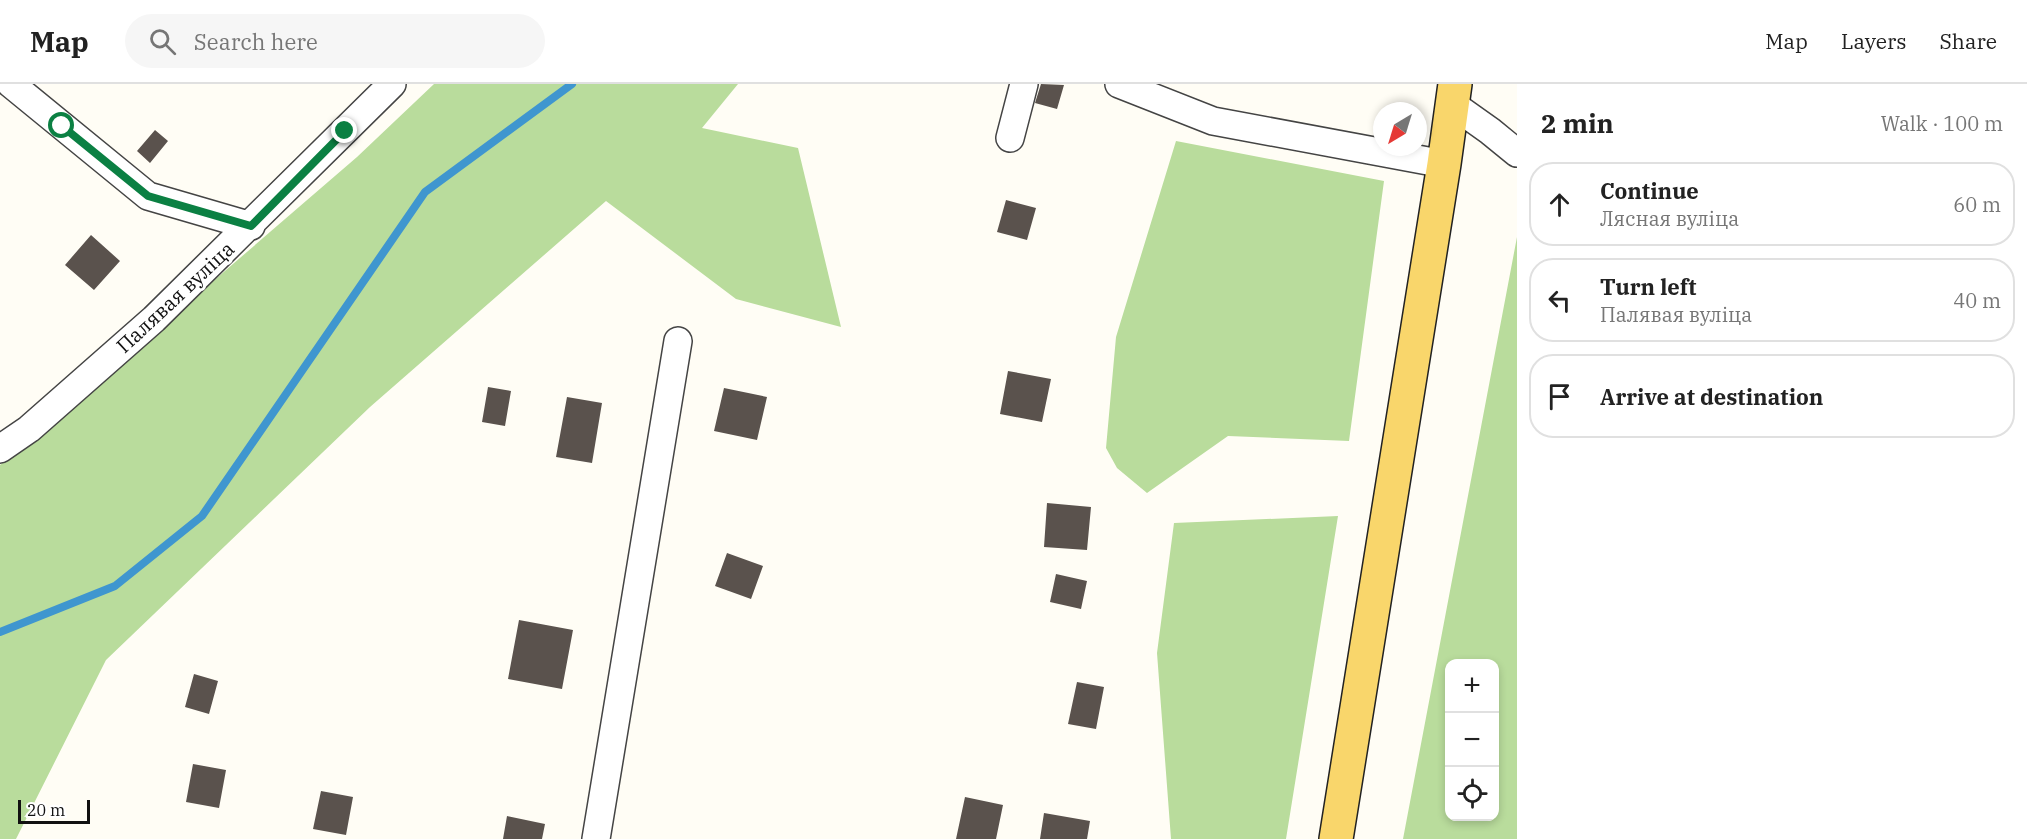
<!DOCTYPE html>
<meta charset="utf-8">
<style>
:root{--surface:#fff;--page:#f6f6f6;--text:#222;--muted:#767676;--line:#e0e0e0}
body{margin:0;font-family:"IBM Plex Serif",serif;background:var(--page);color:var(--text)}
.controls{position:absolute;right:18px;bottom:18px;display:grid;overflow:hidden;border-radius:12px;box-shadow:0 3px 9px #0003}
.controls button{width:54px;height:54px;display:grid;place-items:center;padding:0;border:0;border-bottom:2px solid var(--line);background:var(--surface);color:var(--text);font:30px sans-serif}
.compass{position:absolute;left:1373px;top:18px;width:54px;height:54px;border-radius:50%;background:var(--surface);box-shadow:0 3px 9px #0003;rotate:218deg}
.scale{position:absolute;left:18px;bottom:15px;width:72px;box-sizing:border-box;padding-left:6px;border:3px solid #111;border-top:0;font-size:16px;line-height:21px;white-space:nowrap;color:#111;-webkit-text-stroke:4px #fff;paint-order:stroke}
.stop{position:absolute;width:18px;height:18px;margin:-14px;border:4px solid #0b8043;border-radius:50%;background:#fff}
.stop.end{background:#0b8043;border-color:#fff;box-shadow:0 2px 6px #0008}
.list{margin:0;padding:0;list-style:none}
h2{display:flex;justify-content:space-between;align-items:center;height:78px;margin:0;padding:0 24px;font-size:26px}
h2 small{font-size:20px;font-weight:400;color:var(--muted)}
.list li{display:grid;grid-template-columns:39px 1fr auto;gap:18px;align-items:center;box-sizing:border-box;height:84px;margin:0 12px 12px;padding:0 12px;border:2px solid var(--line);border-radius:24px}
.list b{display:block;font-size:22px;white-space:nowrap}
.list p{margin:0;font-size:20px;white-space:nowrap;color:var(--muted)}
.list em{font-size:20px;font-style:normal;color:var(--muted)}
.icon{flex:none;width:33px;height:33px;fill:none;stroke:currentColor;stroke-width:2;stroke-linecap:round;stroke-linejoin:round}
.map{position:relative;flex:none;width:1517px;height:755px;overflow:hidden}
header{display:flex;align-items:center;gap:36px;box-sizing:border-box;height:84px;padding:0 30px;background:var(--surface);border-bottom:2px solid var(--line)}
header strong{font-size:28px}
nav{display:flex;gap:33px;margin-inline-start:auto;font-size:21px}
.search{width:420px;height:54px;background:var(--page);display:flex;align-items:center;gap:15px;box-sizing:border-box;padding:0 21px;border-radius:33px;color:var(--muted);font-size:22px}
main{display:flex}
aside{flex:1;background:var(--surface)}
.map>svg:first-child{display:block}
.forest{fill:#b9dc9c;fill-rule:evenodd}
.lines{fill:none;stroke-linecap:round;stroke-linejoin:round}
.stream{stroke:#3f96cf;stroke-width:8}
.building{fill:#5a524d}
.minor-casing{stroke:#444;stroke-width:30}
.major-casing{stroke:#222;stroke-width:36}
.minor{stroke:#fff;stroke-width:27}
.major{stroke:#f9d66b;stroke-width:33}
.route{stroke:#0b8043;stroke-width:8}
.labels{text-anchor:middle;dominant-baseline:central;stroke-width:6;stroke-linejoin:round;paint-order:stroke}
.street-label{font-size:20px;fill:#111;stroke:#fff}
</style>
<header>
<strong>Map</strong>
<div class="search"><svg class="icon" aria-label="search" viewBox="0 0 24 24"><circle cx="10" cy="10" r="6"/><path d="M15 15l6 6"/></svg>Search here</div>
<nav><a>Map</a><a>Layers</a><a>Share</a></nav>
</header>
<main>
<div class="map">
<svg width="1517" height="755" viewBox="0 0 1517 755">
<rect width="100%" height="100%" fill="#fffdf5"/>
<path class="forest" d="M434,0h304l-36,44 96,20 43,179 -105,-28 -130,-98 -236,206 -264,253 -90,179h-16v-374l357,-308z
M1176,57l208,40 -35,260 -121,-5 -81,57 -30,-25 -11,-20 10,-111z
M1517,153v602h-114zM1450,580h44v152h-44z
M1338,432l-52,323h-115l-14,-186 17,-130z"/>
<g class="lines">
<path class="stream" d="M0,548l115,-46 87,-70 223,-324 147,-108"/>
</g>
<path class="building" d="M1041,0l23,1 -7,24 -22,-6z
M155,46l13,11 -18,22 -13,-12z
M1006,116l30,8 -9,32 -30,-8z
M91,151l29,26 -26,29 -29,-25z
M1008,287l43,8 -9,43 -42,-8z
M488,303l23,4 -6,35 -23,-4z
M724,304l43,9 -10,43 -43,-9z
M567,313l35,6 -10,60 -36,-6z
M1047,419l44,4 -4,43 -43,-3z
M727,469l36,13 -12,33 -36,-13z
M1056,490l31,7 -6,28 -31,-7z
M519,536l54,10 -11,59 -54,-10z
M194,590l24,7 -9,33 -24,-7z
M1077,598l27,5 -8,42 -28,-5z
M193,680l33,6 -7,38 -33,-6z
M321,707l32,6 -7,38 -33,-6z
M965,713l38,8 -7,34h-40z
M1044,729l46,8 -3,18h-47z
M507,732l38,8 -3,15h-39z"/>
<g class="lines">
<g class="minor-casing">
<path id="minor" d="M11,0l137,112 103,30
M1119,0l94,37 231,43
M1452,20l38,27 27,22
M1010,54l14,-54
M0,365l29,-20 125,-110 238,-235
M596,755l82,-498"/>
</g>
<g class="major-casing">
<path id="major" d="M1336,755l108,-675 11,-80"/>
</g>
<use href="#minor" class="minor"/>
<use href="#major" class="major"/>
</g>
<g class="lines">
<path class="route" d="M62,42l86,70 103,30 94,-95"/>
</g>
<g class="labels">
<g class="street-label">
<text transform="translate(175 213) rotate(-43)">Палявая вуліца</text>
</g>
</g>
</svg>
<div class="controls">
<button>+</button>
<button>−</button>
<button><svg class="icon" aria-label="locate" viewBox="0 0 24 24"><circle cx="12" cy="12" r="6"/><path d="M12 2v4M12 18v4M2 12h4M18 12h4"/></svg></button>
</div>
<svg class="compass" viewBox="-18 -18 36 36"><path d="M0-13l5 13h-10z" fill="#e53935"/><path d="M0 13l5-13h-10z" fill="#767676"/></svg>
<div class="scale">20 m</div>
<div class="stop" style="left:62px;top:42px"></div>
<div class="stop end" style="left:345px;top:47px"></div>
</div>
<aside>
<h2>2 min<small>Walk · 100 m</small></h2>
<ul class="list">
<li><svg class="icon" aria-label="ahead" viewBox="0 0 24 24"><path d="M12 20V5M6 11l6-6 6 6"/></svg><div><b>Continue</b><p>Лясная вуліца</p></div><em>60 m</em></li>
<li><svg class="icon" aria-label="left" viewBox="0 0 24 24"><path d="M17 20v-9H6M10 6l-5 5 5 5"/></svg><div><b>Turn left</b><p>Палявая вуліца</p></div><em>40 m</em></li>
<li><svg class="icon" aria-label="arrive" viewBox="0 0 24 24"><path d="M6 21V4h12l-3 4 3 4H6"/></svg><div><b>Arrive at destination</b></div></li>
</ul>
</aside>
</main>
